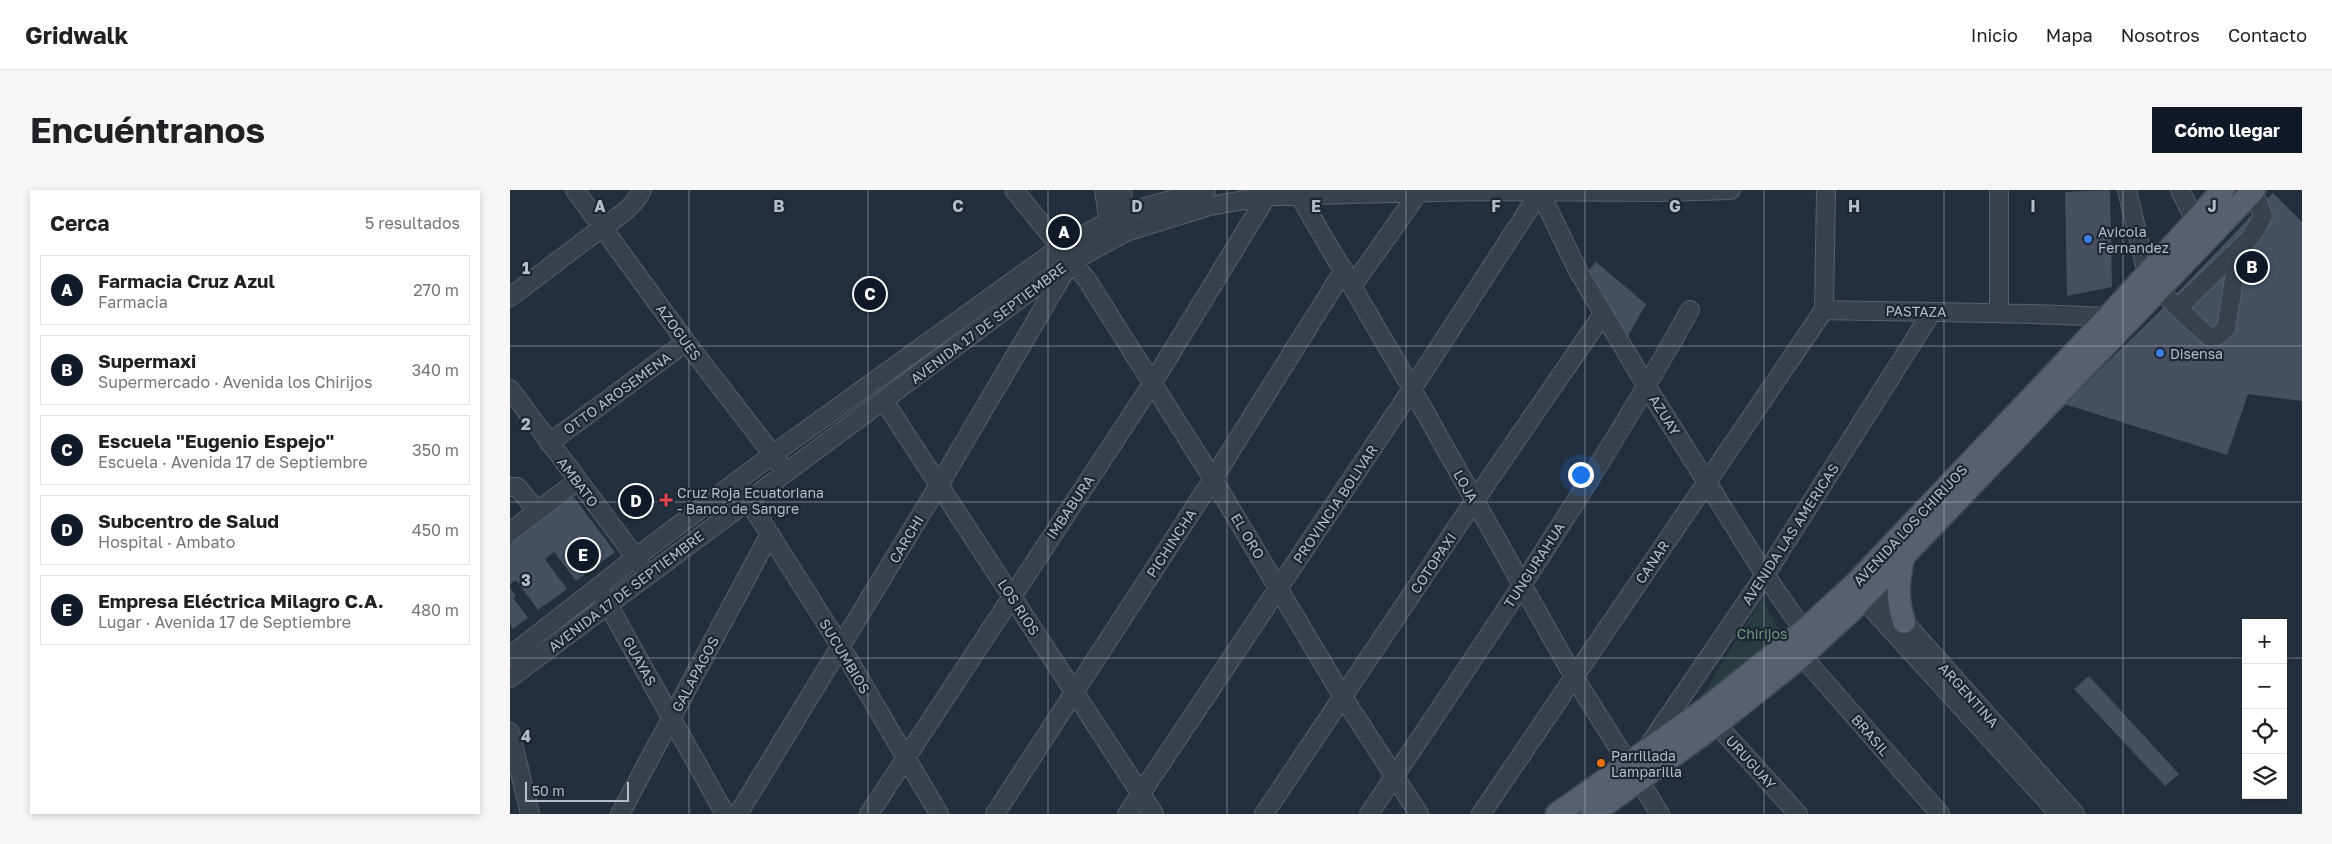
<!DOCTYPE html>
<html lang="es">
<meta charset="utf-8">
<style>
:root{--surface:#fff;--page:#f6f6f6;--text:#202124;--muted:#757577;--line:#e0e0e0;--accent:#111827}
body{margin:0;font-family:"Golos Text",sans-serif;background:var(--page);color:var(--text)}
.controls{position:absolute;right:15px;bottom:15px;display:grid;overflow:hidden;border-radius:0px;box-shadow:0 2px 8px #0003}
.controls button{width:45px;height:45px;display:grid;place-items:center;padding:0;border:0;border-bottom:1px solid var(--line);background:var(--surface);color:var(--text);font:25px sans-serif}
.scale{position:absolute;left:15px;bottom:12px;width:104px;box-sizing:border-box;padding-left:5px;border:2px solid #b4bcc9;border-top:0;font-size:14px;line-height:18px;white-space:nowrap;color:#b4bcc9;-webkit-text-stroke:4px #1d2633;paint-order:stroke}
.you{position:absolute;left:1070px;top:284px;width:18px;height:18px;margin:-12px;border:4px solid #fff;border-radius:50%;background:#1a73e8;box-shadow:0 0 0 8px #1a73e833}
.badge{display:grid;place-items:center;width:32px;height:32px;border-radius:50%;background:var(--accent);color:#fff;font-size:16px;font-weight:700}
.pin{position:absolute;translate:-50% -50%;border:2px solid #fff;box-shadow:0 1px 5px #0006}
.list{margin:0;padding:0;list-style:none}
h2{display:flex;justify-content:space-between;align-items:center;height:65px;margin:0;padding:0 20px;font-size:21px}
h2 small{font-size:16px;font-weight:400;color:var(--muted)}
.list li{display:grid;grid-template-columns:32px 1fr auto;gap:15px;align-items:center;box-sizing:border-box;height:70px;margin:0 10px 10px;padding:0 10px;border:1px solid var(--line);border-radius:0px}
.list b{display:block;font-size:19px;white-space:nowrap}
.list p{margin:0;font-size:16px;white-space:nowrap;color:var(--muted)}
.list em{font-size:16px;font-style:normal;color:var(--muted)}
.icon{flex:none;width:28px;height:28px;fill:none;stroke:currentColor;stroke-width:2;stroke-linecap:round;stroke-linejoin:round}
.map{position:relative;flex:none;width:1792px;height:624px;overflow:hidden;border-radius:0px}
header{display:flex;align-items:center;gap:30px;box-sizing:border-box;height:70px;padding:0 25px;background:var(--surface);border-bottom:1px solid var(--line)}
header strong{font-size:24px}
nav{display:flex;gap:28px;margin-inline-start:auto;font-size:18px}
.intro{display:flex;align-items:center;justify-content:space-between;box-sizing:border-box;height:120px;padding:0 30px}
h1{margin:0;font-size:35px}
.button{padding:12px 22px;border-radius:0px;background:var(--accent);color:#fff;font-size:18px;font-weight:700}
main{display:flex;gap:30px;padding:0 30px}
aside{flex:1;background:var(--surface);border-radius:0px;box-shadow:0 2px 8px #0003}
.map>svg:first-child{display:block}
.green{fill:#263c3f}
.building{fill:#455162}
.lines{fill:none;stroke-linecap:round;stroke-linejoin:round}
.minor-casing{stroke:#565f6c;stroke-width:20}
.major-casing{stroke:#414a57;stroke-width:25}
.minor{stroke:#38414e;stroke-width:18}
.major{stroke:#56606e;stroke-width:22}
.grid{fill:none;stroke:#b4bcc9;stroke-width:1;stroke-opacity:0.55}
.shop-dot{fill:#3f7fe0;stroke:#1d2633;stroke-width:2}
.health-dot{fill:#e0444e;stroke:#1d2633;stroke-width:2}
.food-dot{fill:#e8710a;stroke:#1d2633;stroke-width:2}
.labels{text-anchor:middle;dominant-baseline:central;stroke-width:4.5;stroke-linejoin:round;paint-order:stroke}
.poi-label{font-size:14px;fill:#b4bcc9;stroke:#1d2633;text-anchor:start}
.street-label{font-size:14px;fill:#b4bcc9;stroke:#1d2633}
.park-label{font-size:14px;fill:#6b9a76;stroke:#1d2633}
.grid-label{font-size:16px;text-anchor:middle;font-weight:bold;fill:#b4bcc9;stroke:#1d2633;stroke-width:4.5;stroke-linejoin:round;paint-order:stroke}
</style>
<header>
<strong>Gridwalk</strong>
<nav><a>Inicio</a><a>Mapa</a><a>Nosotros</a><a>Contacto</a></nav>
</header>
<div class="intro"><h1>Encuéntranos</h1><a class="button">Cómo llegar</a></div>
<main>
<aside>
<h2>Cerca<small>5 resultados</small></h2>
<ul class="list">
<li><span class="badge">A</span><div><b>Farmacia Cruz Azul</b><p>Farmacia</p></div><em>270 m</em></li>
<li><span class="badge">B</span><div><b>Supermaxi</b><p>Supermercado · Avenida los Chirijos</p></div><em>340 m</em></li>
<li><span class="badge">C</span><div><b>Escuela &quot;Eugenio Espejo&quot;</b><p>Escuela · Avenida 17 de Septiembre</p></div><em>350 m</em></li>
<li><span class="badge">D</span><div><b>Subcentro de Salud</b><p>Hospital · Ambato</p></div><em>450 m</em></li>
<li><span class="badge">E</span><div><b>Empresa Eléctrica Milagro C.A.</b><p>Lugar · Avenida 17 de Septiembre</p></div><em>480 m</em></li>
</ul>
</aside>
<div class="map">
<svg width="1792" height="624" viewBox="0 0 1792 624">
<rect width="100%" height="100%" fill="#242f3e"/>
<path class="green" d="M1252,409l21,38 -85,65z"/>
<path class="building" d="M1600,0l2,97 -45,9 -2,-104z
M1763,3l29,29v179l-54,-7 -21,61 -163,-51 95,-92z
M1086,72l50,42 -19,34 -40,-66z
M63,306l42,56 -39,29 -22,-29 -9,7 22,30 -29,21 -22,-30 -6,4v-40z
M0,398l6,8 -3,2 15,20 -15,11 -3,-5z
M1579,486l90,98 -14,12 -91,-97z"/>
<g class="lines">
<g class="minor-casing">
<path id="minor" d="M65,0l111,152 94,122
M504,0l73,90 126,199 130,218 76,117
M594,0l6,42
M612,0l3,34
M794,0l-4,7 112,192 162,288 86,137
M1316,0l-2,120c95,2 189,2 284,7l7,5
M1617,0l20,84
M1670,0l16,32
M1030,2l38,79 69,116 118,188 46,66
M843,95l66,-93
M1649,100l19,18 73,-71 12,-21 -5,-14 -7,-9
M0,107c27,-20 54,-41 81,-61 18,-14 40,-24 51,-46
M1668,118l30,28c9,2 12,-2 18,-8l13,-79
M1489,121v-121
M0,199l132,177
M374,211l270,413
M39,253l137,-101
M0,297h7l20,24
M238,310l93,147 98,167
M0,342l67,-51
M1356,389l209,235
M1344,399l205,225
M92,404l123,220
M0,466l125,-98 137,-103 287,-207 65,-35 82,-23
M1292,466l138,158
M0,488l508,-378 53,-38 55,-30 84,-26 57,-10 212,-5 184,1 68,-2
M1199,526l89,98
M0,542l20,82
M1139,555l116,-170 167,-263
M110,624l150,-280
M228,624l201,-329 128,-217
M359,624l283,-430 115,-188
M485,624l218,-335 131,-209
M617,624l285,-425 128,-197
M754,624l211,-314 128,-186
M859,624c111,-165 224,-330 321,-504
M971,624l343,-504"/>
</g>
<g class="major-casing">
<path id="major" d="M1393,367c-5,26 -7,39 1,65
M1047,624l147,-104 98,-78 50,-45 256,-270 115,-127
M1082,624l125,-90 85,-68 48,-44 404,-422"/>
</g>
<use href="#minor" class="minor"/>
<use href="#major" class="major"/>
</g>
<path class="grid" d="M179,0v624M358,0v624M538,0v624M717,0v624M896,0v624M1075,0v624M1254,0v624M1434,0v624M1613,0v624M0,156h1792M0,312h1792M0,468h1736M1773,468h19"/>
<g class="shop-dot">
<circle cx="1578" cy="49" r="5"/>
<circle cx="1650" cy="163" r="5"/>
</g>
<path class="health-dot" d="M153.5 302.5h5v5h5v5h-5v5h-5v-5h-5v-5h5z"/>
<circle class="food-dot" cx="1091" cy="573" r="5"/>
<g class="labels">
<g class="poi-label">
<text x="1588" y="41">Avicola<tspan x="1588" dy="16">Fernandez</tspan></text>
<text x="1660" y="163">Disensa</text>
<text x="167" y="302">Cruz Roja Ecuatoriana<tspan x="167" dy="16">- Banco de Sangre</tspan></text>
<text x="1101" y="565">Parrillada<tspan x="1101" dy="16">Lamparilla</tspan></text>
</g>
<g class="street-label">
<text transform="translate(1406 121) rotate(1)">PASTAZA</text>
<text transform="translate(478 133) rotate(-37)">AVENIDA 17 DE SEPTIEMBRE</text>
<text transform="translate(169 142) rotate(54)">AZOGUES</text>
<text transform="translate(107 203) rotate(-36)">OTTO AROSEMENA</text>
<text transform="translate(1155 225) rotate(58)">AZUAY</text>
<text transform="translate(68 292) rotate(53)">AMBATO</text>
<text transform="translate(956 296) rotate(61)">LOJA</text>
<text transform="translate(825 314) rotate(-56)">PROVINCIA BOLIVAR</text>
<text transform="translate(560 317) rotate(-56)">IMBABURA</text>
<text transform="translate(1400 335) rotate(-47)">AVENIDA LOS CHIRIJOS</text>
<text transform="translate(1280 344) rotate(-57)">AVENIDA LAS AMERICAS</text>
<text transform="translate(738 346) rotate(59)">EL ORO</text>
<text transform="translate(396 349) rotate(-59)">CARCHI</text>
<text transform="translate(661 353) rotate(-57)">PICHINCHA</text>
<text transform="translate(1142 372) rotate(-56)">CANAR</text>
<text transform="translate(923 373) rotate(-56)">COTOPAXI</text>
<text transform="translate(1024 375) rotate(-57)">TUNGURAHUA</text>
<text transform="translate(116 401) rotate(-37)">AVENIDA 17 DE SEPTIEMBRE</text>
<text transform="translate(509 417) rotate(57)">LOS RIOS</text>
<text transform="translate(335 466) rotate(59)">SUCUMBIOS</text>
<text transform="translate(130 471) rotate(61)">GUAYAS</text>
<text transform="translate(185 484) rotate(-62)">GALAPAGOS</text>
<text transform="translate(1459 505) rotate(48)">ARGENTINA</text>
<text transform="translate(1361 545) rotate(49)">BRASIL</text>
<text transform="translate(1241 572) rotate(48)">URUGUAY</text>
</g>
<g class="park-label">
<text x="1252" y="443">Chirijos</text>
</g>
</g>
<g class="grid-label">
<text x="90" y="22">A</text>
<text x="269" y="22">B</text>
<text x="448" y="22">C</text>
<text x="627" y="22">D</text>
<text x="806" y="22">E</text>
<text x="986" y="22">F</text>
<text x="1165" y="22">G</text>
<text x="1344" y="22">H</text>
<text x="1523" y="22">I</text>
<text x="1702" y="22">J</text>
<text x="16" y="84">1</text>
<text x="16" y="240">2</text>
<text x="16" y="396">3</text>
<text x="16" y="552">4</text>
</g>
</svg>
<div class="controls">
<button>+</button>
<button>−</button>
<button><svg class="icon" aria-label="locate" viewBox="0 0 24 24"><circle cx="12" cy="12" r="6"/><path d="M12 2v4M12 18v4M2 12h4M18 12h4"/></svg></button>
<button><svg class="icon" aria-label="layers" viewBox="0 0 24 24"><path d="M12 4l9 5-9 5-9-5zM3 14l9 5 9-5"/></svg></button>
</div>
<div class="scale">50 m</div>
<div class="you"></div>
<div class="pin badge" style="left:554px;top:42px">A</div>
<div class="pin badge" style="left:1742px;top:77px">B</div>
<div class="pin badge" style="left:360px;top:104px">C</div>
<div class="pin badge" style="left:126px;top:311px">D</div>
<div class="pin badge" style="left:73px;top:365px">E</div>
</div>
</main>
